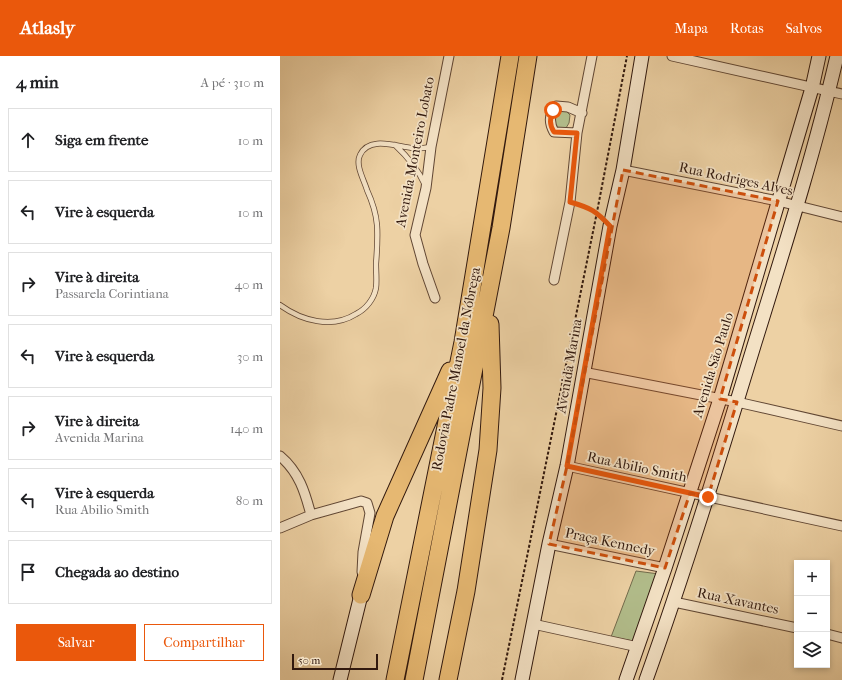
<!DOCTYPE html>
<html lang="pt">
<meta charset="utf-8">
<style>
:root{--surface:#fff;--page:#f6f6f6;--text:#202124;--muted:#757577;--line:#e0e0e0;--accent:#ea580c}
body{margin:0;font-family:"IM FELL French Canon",serif;background:var(--page);color:var(--text)}
.controls{position:absolute;right:12px;bottom:12px;display:grid;overflow:hidden;border-radius:0px;box-shadow:0 2px 6px #0003}
.controls button{width:36px;height:36px;display:grid;place-items:center;padding:0;border:0;border-bottom:1px solid var(--line);background:var(--surface);color:var(--text);font:20px sans-serif}
.scale{position:absolute;left:12px;bottom:10px;width:86px;box-sizing:border-box;padding-left:4px;border:2px solid #32190e;border-top:0;font-size:11px;line-height:14px;white-space:nowrap;color:#32190e;-webkit-text-stroke:3px #f3e1c4;paint-order:stroke}
.stop{position:absolute;width:12px;height:12px;margin:-9px;border:3px solid #ea580c;border-radius:50%;background:#fff}
.stop.end{background:#ea580c;border-color:#fff;box-shadow:0 1px 4px #0008}
.list{margin:0;padding:0;list-style:none}
h2{display:flex;justify-content:space-between;align-items:center;height:52px;margin:0;padding:0 16px;font-size:17px}
h2 small{font-size:13px;font-weight:400;color:var(--muted)}
.list li{display:grid;grid-template-columns:26px 1fr auto;gap:12px;align-items:center;box-sizing:border-box;height:64px;margin:0 8px 8px;padding:0 8px;border:1px solid var(--line);border-radius:0px}
.list b{display:block;font-size:15px;white-space:nowrap}
.list p{margin:0;font-size:13px;white-space:nowrap;color:var(--muted)}
.list em{font-size:13px;font-style:normal;color:var(--muted)}
.actions{display:flex;gap:8px;padding:12px 16px}
.actions a{flex:1;padding:9px 0;border:1px solid var(--accent);border-radius:0px;text-align:center;font-size:14px;color:var(--accent)}
.actions .main{background:var(--accent);color:#fff}
.icon{flex:none;width:22px;height:22px;fill:none;stroke:currentColor;stroke-width:2;stroke-linecap:round;stroke-linejoin:round}
.map{position:relative;flex:none;width:562px;height:624px;overflow:hidden}
header{display:flex;align-items:center;gap:24px;box-sizing:border-box;height:56px;padding:0 20px;background:var(--accent);color:#fff}
header strong{font-size:19px}
nav{display:flex;gap:22px;margin-inline-start:auto;font-size:14px}
main{display:flex}
aside{flex:1;background:var(--surface)}
.map>svg:first-child{display:block}
.green{fill:#b2bd8b;stroke:#726b4c}
.lines{fill:none;stroke-linecap:round;stroke-linejoin:round}
.lane-casing{stroke:#614734;stroke-width:6}
.street-casing{stroke:#614734;stroke-width:11}
.secondary-casing{stroke:#32190e;stroke-width:15}
.highway-casing{stroke:#32190e;stroke-width:19}
.path{stroke:#32190e;stroke-width:2;stroke-dasharray:3 2;stroke-linecap:butt}
.lane{stroke:#f3e1c4;stroke-width:4.5}
.street{stroke:#f3e1c4;stroke-width:9}
.secondary{stroke:#f3e1c4;stroke-width:13}
.highway{stroke:#e6b872;stroke-width:17}
.route{stroke:#ea580c;stroke-width:5}
.marked{fill:#cd4f0c;fill-opacity:0.2;stroke:#cd4f0c;stroke-width:3;stroke-dasharray:8 5;stroke-linejoin:round}
.labels{text-anchor:middle;dominant-baseline:central;stroke-width:3.5;stroke-linejoin:round;paint-order:stroke}
.street-label{font-size:14px;fill:#32190e;stroke:#f3e1c4}
</style>
<header>
<strong>Atlasly</strong>
<nav><a>Mapa</a><a>Rotas</a><a>Salvos</a></nav>
</header>
<main>
<aside>
<h2>4 min<small>A pé · 310 m</small></h2>
<ul class="list">
<li><svg class="icon" aria-label="ahead" viewBox="0 0 24 24"><path d="M12 20V5M6 11l6-6 6 6"/></svg><div><b>Siga em frente</b></div><em>10 m</em></li>
<li><svg class="icon" aria-label="left" viewBox="0 0 24 24"><path d="M17 20v-9H6M10 6l-5 5 5 5"/></svg><div><b>Vire à esquerda</b></div><em>10 m</em></li>
<li><svg class="icon" aria-label="right" viewBox="0 0 24 24"><path d="M7 20v-9h11M14 6l5 5-5 5"/></svg><div><b>Vire à direita</b><p>Passarela Corintiana</p></div><em>40 m</em></li>
<li><svg class="icon" aria-label="left" viewBox="0 0 24 24"><path d="M17 20v-9H6M10 6l-5 5 5 5"/></svg><div><b>Vire à esquerda</b></div><em>30 m</em></li>
<li><svg class="icon" aria-label="right" viewBox="0 0 24 24"><path d="M7 20v-9h11M14 6l5 5-5 5"/></svg><div><b>Vire à direita</b><p>Avenida Marina</p></div><em>140 m</em></li>
<li><svg class="icon" aria-label="left" viewBox="0 0 24 24"><path d="M17 20v-9H6M10 6l-5 5 5 5"/></svg><div><b>Vire à esquerda</b><p>Rua Abilio Smith</p></div><em>80 m</em></li>
<li><svg class="icon" aria-label="arrive" viewBox="0 0 24 24"><path d="M6 21V4h12l-3 4 3 4H6"/></svg><div><b>Chegada ao destino</b></div></li>
</ul>
<div class="actions"><a class="main">Salvar</a><a>Compartilhar</a></div>
</aside>
<div class="map">
<svg width="562" height="624" viewBox="0 0 562 624">
<rect width="100%" height="100%" fill="#edd1a4"/>
<filter id="stains"><feTurbulence type="fractalNoise" baseFrequency=".005" numOctaves="4"/><feColorMatrix values="0 0 0 0 .2 0 0 0 0 .09 0 0 0 0 .02 0 0 0 .5 -.17"/></filter>
<radialGradient id="worn" r=".72"><stop offset=".6" stop-color="#630" stop-opacity="0"/><stop offset="1" stop-color="#630" stop-opacity=".3"/></radialGradient>
<path class="green" d="M278,54h7l5,5 -1,8 -3,5 -11,-1v-14z
M356,515l23,3 -20,68 -28,-5z"/>
<g class="lines">
<g class="lane-casing">
<path id="lane" d="M115,89c13,12 23,24 30,40
M0,249c22,16 52,24 76,9 10,-5 18,-15 20,-26 1,-7 0,-16 0,-24 1,-13 2,-26 1,-39 -1,-13 -5,-24 -10,-35 -3,-10 -12,-25 -7,-35 9,-20 38,-8 53,-7 5,1 12,0 18,-1"/>
</g>
<g class="street-casing">
<path id="street" d="M392,0l170,38
M297,77l-23,-1c-5,-9 -5,-18 2,-26l12,1 14,6
M343,114l155,31 64,16
M274,224l16,-78 7,-69 15,-77
M155,242l-12,-34 -8,-29 11,-47 5,-41 18,-91
M303,316l154,30 105,24
M0,400c19,16 25,36 31,59
M287,410l275,60
M0,472l31,-13 50,-14 6,2 3,10 -7,39 -1,20
M269,488l116,24
M394,546l123,26
M253,568l105,23
M547,578l15,4"/>
</g>
<g class="secondary-casing">
<path id="secondary" d="M60,624l21,-85
M242,624l27,-136 18,-78 43,-240 13,-56 19,-114
M346,624l39,-112 55,-169 92,-311 7,-32
M366,624c39,-109 73,-220 107,-331 30,-97 61,-194 84,-293"/>
</g>
<g class="highway-casing">
<path id="highway" d="M81,539l24,-79 65,-145
M115,624l68,-338 47,-286
M134,624l87,-452 27,-172
M168,624l18,-89 22,-141 4,-62 -2,-64"/>
</g>
<path class="path" d="M299,148l8,3 10,5
M222,624l95,-468 30,-156"/>
<use href="#lane" class="lane"/>
<use href="#street" class="street"/>
<use href="#secondary" class="secondary"/>
<use href="#highway" class="highway"/>
</g>
<g class="lines">
<path class="route" d="M273,54c-3,9 -4,14 1,22l23,1 -7,69c21,6 26,9 40,24l-43,240 141,31"/>
</g>
<path class="marked" d="M343,114l155,31 -58,198 17,3 -29,95 -18,-4 -25,75 -116,-24 18,-78z"/>
<g class="labels">
<g class="street-label">
<text transform="translate(135 96) rotate(-79)">Avenida Monteiro Lobato</text>
<text transform="translate(456 123) rotate(12)">Rua Rodriges Alves</text>
<text transform="translate(433 309) rotate(-73)">Avenida São Paulo</text>
<text transform="translate(289 310) rotate(-80)">Avenida Marina</text>
<text transform="translate(176 313) rotate(-79)">Rodovia Padre Manoel da Nóbrega</text>
<text transform="translate(357 411) rotate(12)">Rua Abilio Smith</text>
<text transform="translate(330 486) rotate(12)">Praça Kennedy</text>
<text transform="translate(458 545) rotate(12)">Rua Xavantes</text>
</g>
</g>
<rect width="100%" height="100%" filter="url(#stains)"/>
<rect width="100%" height="100%" fill="url(#worn)"/>
</svg>
<div class="controls">
<button>+</button>
<button>−</button>
<button><svg class="icon" aria-label="layers" viewBox="0 0 24 24"><path d="M12 4l9 5-9 5-9-5zM3 14l9 5 9-5"/></svg></button>
</div>
<div class="scale">50 m</div>
<div class="stop" style="left:273px;top:54px"></div>
<div class="stop end" style="left:428px;top:441px"></div>
</div>
</main>
